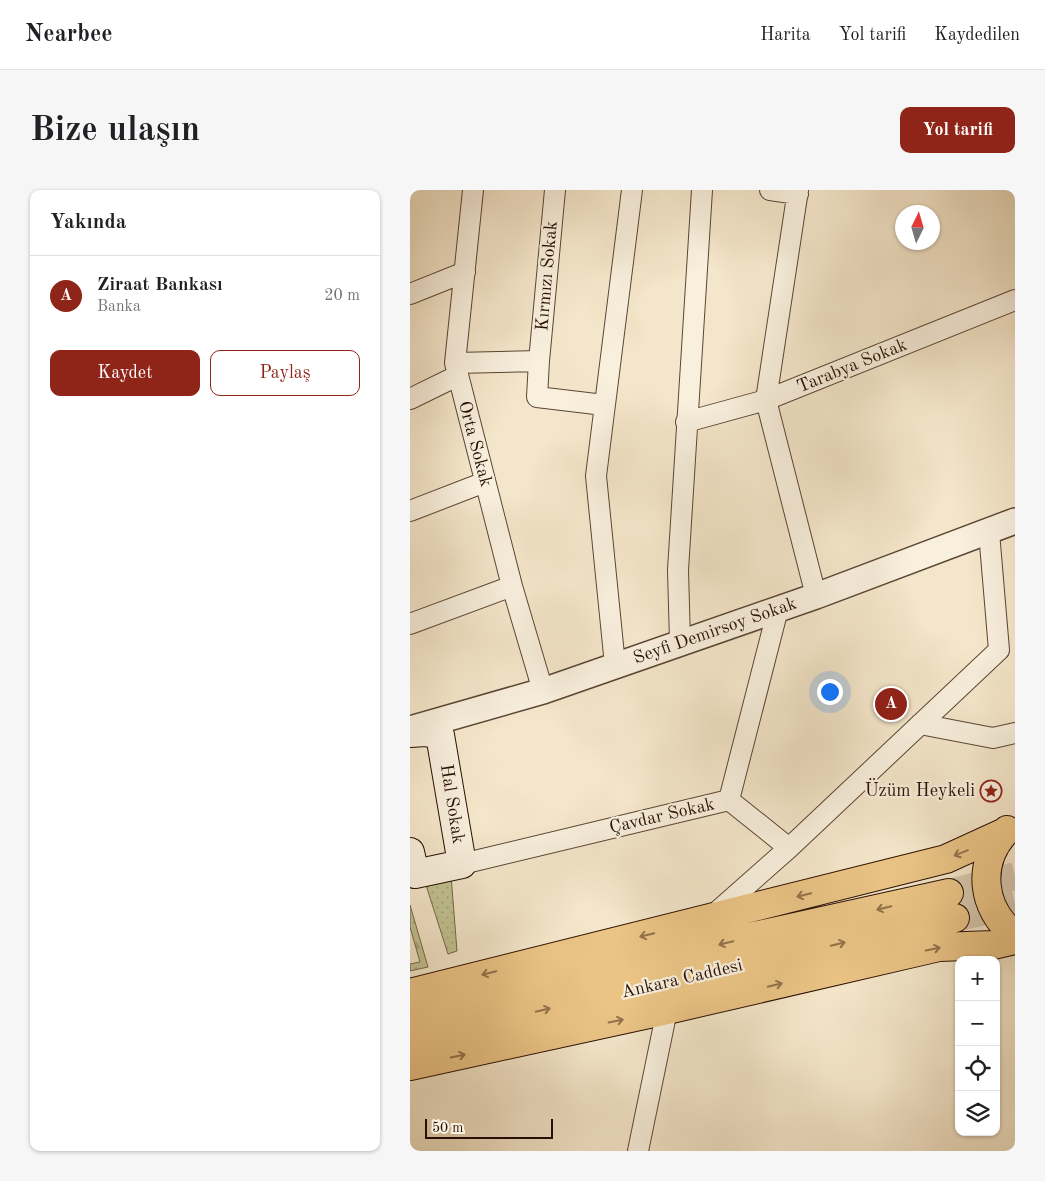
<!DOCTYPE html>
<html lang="tr">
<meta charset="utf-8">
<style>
:root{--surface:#fff;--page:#f6f6f6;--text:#202124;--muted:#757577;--line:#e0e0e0;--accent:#8f2418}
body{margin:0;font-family:"Old Standard TT",serif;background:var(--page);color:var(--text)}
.controls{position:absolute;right:15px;bottom:15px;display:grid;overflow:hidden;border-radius:10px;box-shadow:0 1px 4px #0004}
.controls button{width:45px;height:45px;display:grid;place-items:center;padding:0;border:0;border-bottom:1px solid var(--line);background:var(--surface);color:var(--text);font:25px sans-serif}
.compass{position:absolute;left:485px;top:15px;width:45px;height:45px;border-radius:50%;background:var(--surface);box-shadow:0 1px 4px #0004;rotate:5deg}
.scale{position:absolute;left:15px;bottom:12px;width:128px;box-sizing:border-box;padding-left:5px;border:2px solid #280f02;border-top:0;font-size:14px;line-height:18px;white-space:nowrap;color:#280f02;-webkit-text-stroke:4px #f8efdd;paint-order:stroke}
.you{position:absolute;left:419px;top:501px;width:18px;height:18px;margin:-12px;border:4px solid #fff;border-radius:50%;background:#1a73e8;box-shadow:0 0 0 8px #1a73e833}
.badge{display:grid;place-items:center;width:32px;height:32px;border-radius:50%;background:var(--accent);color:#fff;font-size:16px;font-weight:700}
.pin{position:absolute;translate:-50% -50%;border:2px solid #fff;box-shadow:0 1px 5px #0006}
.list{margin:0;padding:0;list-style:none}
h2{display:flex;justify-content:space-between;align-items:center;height:65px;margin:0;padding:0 20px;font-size:21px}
h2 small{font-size:16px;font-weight:400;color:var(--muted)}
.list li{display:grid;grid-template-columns:32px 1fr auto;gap:15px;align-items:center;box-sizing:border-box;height:80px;padding:0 20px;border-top:1px solid var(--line)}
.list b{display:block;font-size:19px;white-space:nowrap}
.list p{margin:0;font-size:16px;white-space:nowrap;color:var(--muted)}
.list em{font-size:16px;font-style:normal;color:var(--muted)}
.actions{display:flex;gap:10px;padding:15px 20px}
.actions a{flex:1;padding:11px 0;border:1px solid var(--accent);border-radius:10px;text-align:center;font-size:18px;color:var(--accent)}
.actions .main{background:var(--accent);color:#fff}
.icon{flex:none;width:28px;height:28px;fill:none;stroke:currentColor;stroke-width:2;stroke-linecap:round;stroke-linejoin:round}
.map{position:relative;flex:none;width:605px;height:961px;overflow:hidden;border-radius:10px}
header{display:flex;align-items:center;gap:30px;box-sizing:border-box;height:70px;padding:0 25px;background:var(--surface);border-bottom:1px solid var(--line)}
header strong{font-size:24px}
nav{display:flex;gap:28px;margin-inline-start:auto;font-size:18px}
.intro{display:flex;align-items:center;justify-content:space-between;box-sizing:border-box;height:120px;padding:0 30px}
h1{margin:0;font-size:35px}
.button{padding:12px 22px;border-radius:10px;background:var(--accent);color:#fff;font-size:18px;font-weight:700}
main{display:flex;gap:30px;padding:0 30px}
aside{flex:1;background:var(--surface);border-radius:10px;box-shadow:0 1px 4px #0004}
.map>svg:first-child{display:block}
.grass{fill:url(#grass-dots);stroke:#74694a}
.forest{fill:url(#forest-firs);stroke:#74694a}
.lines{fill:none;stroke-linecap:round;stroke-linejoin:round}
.trunk-tunnel{stroke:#d5c6ac;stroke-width:28;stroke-dasharray:28 14;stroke-linecap:butt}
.minor-casing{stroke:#5b4534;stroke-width:22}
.tertiary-casing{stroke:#5b4534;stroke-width:28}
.secondary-casing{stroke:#280f02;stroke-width:30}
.trunk-casing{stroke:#280f02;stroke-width:30}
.minor{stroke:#f8efdd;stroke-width:20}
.tertiary{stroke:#f8efdd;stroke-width:25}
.secondary{stroke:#f8efdd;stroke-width:28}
.trunk{stroke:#eac385;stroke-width:28}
.oneway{stroke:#93724a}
.labels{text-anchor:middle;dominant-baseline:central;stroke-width:4.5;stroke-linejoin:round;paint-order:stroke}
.street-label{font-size:18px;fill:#280f02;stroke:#f8efdd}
.poi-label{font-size:18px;fill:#280f02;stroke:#f8efdd;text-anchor:end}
</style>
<header>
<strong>Nearbee</strong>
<nav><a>Harita</a><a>Yol tarifi</a><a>Kaydedilen</a></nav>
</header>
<div class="intro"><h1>Bize ulaşın</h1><a class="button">Yol tarifi</a></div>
<main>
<aside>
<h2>Yakında<small></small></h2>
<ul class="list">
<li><span class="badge">A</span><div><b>Ziraat Bankası</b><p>Banka</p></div><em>20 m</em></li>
</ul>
<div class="actions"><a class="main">Kaydet</a><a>Paylaş</a></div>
</aside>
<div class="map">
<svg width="605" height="961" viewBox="0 0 605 961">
<defs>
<pattern id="grass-dots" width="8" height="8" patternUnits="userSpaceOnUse" patternTransform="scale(1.25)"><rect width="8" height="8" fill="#c1c393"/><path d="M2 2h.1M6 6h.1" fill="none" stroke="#a6a67d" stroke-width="1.8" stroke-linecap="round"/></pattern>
<pattern id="forest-firs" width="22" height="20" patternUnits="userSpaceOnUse" patternTransform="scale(1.25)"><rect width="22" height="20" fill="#c1c393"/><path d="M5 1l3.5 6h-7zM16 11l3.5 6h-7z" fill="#a6a67d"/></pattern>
</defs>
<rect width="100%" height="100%" fill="#f4e6ca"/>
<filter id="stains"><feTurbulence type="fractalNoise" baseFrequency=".004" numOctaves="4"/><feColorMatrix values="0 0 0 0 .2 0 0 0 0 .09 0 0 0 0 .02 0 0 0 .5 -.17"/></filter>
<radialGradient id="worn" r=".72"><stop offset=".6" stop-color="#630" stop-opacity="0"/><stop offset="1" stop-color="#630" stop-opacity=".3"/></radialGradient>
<path class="grass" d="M41,685l6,76 -9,3 -23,-72z"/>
<path class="forest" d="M0,715l18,62 -18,4v-7l10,-2 -10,-35z"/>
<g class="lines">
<path class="trunk-tunnel" d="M539,703l66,-17
M545,728l60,-14"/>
<g class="minor-casing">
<path id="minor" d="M63,0l-18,173 57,223 31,105
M360,0l28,4
M388,0l-32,210 50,196
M0,104l55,-22
M129,171l16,-171
M45,173l84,-2 -2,36 67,8
M0,209l47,-23
M276,232l80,-22 249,-100
M0,321l75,-29
M0,434l102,-38
M270,452l-2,-72 24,-380
M205,475l-19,-189 36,-286
M510,534l73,14 22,-5
M319,610l60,48
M52,674l267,-64 49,-191
M301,727l78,-69 210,-198 -10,-118
M228,961l29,-141"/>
</g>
<g class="tertiary-casing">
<path id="tertiary" d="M0,539l133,-38 273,-95 199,-75"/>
</g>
<g class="secondary-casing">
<path id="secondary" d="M0,543l16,-1 14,3 22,129 -47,10 -5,-22"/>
</g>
<g class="trunk-casing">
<path id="trunk" d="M597,640c-31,32 -26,79 8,105
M0,803l536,-134 59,-27
M0,822l539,-119
M0,850l545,-122
M0,876l257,-56 272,-63 54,-2 22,-5"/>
</g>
<use href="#minor" class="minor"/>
<use href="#tertiary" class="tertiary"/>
<use href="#secondary" class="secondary"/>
<use href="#trunk" class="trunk"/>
</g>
<defs><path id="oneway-shaft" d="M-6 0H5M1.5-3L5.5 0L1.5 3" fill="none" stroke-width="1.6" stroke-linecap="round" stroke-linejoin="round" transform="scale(1.25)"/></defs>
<g class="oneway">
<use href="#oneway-shaft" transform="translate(551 663) rotate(158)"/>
<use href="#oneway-shaft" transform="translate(394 705) rotate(166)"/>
<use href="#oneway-shaft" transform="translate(474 718) rotate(167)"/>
<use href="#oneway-shaft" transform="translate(237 745) rotate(166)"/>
<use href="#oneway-shaft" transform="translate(316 753) rotate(167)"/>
<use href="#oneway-shaft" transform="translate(428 754) rotate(-13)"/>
<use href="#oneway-shaft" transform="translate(523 759) rotate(-12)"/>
<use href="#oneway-shaft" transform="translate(79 783) rotate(166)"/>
<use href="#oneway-shaft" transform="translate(365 795) rotate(-13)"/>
<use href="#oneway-shaft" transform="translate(133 820) rotate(-13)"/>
<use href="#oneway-shaft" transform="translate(206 831) rotate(-12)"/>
<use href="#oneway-shaft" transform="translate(48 866) rotate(-12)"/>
</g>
<defs>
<g id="sight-ring" transform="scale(1.125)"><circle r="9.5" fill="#f8efdd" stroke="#8f2418" stroke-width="1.5"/><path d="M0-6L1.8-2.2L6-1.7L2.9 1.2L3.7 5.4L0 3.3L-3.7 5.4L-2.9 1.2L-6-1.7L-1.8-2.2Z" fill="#8f2418"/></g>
</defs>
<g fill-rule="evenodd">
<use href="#sight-ring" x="581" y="601"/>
</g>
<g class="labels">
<g class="street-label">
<text transform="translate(137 86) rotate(-85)">Kırmızı Sokak</text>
<text transform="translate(442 176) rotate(-22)">Tarabya Sokak</text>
<text transform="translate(65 254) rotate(75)">Orta Sokak</text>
<text transform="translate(305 441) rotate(-19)">Seyfi Demirsoy Sokak</text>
<text transform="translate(42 614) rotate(81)">Hal Sokak</text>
<text transform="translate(252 626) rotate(-13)">Çavdar Sokak</text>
<text transform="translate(272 789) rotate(-13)">Ankara Caddesi</text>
</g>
<g class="poi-label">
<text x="565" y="601">Üzüm Heykeli</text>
</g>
</g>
<rect width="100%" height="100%" filter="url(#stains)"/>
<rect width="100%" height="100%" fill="url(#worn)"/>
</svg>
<div class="controls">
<button>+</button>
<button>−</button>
<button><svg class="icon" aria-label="locate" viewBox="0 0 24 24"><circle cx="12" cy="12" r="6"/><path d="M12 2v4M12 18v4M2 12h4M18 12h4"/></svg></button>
<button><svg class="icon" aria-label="layers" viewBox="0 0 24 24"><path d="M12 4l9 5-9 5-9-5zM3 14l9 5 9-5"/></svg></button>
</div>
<svg class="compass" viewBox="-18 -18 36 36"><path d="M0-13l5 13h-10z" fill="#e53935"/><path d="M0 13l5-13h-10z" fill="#757577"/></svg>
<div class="scale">50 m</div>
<div class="you"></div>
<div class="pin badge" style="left:481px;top:514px">A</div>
</div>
</main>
